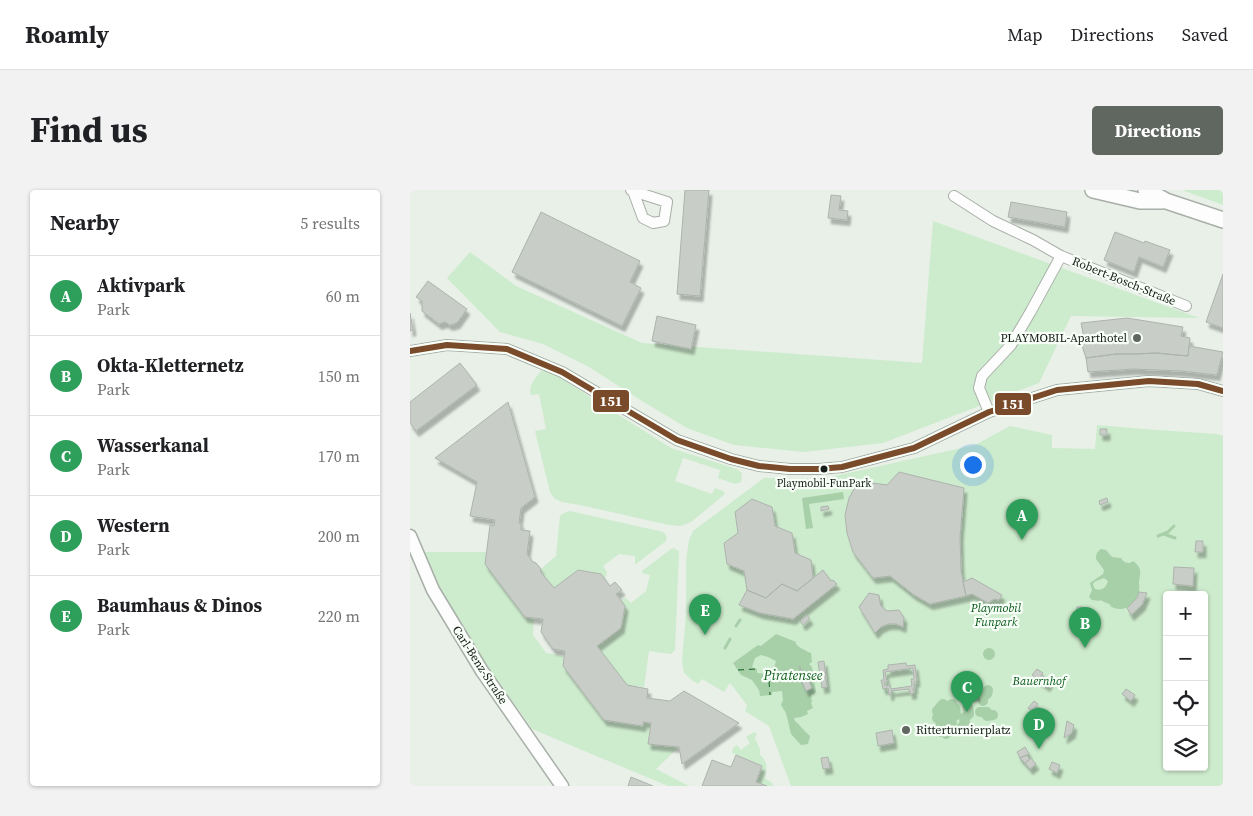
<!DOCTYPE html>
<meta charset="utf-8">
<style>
:root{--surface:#fff;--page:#f2f2f2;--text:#202124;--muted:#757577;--line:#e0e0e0;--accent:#606660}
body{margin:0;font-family:"Source Serif 4",serif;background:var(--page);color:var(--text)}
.controls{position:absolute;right:15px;bottom:15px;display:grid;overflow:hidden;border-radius:5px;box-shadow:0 1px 4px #0004}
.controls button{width:45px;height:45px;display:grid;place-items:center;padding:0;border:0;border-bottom:1px solid var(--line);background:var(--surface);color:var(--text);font:25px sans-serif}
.you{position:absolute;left:562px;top:274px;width:18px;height:18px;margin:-12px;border:4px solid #fff;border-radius:50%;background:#1a73e8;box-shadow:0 0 0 8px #1a73e833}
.badge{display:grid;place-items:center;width:32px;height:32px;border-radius:50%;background:var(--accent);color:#fff;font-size:16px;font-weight:700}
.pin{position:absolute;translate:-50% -41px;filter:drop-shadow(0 1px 2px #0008)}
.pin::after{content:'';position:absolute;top:26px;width:18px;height:15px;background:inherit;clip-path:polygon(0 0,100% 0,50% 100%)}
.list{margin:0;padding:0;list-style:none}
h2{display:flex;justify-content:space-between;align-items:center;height:65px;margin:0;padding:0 20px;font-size:21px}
h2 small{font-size:16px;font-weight:400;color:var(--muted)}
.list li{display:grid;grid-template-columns:32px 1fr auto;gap:15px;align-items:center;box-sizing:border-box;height:80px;padding:0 20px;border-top:1px solid var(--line)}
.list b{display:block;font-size:19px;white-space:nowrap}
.list p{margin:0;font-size:16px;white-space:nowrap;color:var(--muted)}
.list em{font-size:16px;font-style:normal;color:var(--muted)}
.icon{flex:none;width:28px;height:28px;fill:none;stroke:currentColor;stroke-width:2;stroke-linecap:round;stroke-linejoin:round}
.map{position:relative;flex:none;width:813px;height:596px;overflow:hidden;border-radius:5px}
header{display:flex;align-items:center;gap:30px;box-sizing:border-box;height:70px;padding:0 25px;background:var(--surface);border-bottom:1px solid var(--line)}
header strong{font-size:24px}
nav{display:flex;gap:28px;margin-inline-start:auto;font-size:18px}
.intro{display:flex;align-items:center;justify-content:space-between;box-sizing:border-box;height:120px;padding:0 30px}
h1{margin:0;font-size:35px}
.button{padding:12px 22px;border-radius:5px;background:var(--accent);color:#fff;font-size:18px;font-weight:700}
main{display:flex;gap:30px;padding:0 30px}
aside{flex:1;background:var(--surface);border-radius:5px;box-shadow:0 1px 4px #0004}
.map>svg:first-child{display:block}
.green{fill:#cdebcd;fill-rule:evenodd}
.water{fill:#a7cfa8;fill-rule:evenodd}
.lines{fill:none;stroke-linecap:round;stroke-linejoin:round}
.stream{stroke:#a7cfa8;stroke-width:3}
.canal{stroke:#a7cfa8;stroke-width:10}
.ferry{stroke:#156120;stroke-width:1;stroke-dasharray:6 5;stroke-linecap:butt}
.building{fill:#c8cdc8;stroke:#adb3ad;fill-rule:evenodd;filter:url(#shadow)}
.minor-casing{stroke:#a8afa8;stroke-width:12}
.tertiary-casing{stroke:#a8afa8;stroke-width:15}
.secondary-casing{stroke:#a8afa8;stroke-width:18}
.minor{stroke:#fcfdfc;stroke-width:10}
.tertiary{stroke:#fcfdfc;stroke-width:12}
.secondary{stroke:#fcfdfc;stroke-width:15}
.bus-1-casing{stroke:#f8fef8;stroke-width:10}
.bus-1{stroke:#7a4b2a;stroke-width:6}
.poi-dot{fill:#606660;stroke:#f8fef8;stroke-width:2}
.bus-dot{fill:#171c17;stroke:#f8fef8;stroke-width:2}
.labels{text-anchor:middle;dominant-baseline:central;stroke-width:4.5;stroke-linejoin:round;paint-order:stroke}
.bus-label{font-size:11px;fill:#171c17;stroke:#f8fef8}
.street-label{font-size:12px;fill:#171c17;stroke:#f8fef8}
.poi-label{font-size:12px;fill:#171c17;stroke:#f8fef8;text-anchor:end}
.park-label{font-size:12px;font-style:italic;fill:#075917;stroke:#f8fef8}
.water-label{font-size:14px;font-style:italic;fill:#156120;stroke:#f8fef8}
.line-badge{stroke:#f8fef8;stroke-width:2}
.badge-label{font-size:14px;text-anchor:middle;font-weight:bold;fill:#fff}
</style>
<header>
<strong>Roamly</strong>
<nav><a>Map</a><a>Directions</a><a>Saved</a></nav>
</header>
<div class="intro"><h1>Find us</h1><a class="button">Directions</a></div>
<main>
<aside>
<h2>Nearby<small>5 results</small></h2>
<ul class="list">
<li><span class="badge" style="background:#2e9e5b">A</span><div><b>Aktivpark</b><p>Park</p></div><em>60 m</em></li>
<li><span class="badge" style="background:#2e9e5b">B</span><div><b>Okta-Kletternetz</b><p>Park</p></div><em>150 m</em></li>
<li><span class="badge" style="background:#2e9e5b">C</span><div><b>Wasserkanal</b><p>Park</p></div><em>170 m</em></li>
<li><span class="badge" style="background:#2e9e5b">D</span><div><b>Western</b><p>Park</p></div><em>200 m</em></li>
<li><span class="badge" style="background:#2e9e5b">E</span><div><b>Baumhaus &amp; Dinos</b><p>Park</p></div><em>220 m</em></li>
</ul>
</aside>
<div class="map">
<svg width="813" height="596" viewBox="0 0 813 596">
<defs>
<filter id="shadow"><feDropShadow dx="3" dy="5.5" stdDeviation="1" flood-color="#0004"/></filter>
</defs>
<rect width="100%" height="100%" fill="#e8f0e8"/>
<path class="green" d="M772,0h41v15z
M523,31l266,97 -128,-2 -32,67 -156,60 -79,9 -70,-7 -47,-17 -45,-27 -53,-34 -46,-23 -43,-12 -53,-54 23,-26 46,34 126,57 280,20z
M131,181h7l11,6 112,71 66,21 5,4 -1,9 -6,2 -17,-6 2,-8 -37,-12 -8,23 37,13 3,-6 8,3 2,3 -34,28 -10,4 -12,-1 -89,-20 -18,-3 -7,-3 -5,-7 -15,-61 11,-2 -7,-35 -8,1c-3,-10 4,-16 10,-24z
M687,235l60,5 60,4 6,2v350h-432l-22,-60 -24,-15 2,-6 -17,-22 -6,9 -22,-13 -4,5 -6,-4 -8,-7 -2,-11 4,-48v-54l3,-20 4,-9 71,-53 57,1 154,-34 35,-19 42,9v13l43,1zM757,405h37v172h-37z
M160,321l93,21c3,3 4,4 3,9l-30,23h-1v-8l-16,-2 -16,12 4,6 -2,8 -4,-6 -23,-4 -24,18 -14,-17 1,-2 15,-13 4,-40 4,-3z
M264,358l5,3 -4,99 -4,4 -22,-3 -5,36 -17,-2 -30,-39 24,-18 4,-22 -5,-6 6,-2 5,5 15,-12 4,-16 -8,-2v-2l29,-22z
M14,362h62l-1,12 40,53 9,1 -1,17 13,18 18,3 -1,10 41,54 39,5v-3l8,1 -3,21 31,3 -23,22 33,17h-21l-136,-57 -56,-78 -32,-55z
M344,542l3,1 -2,5 5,11v6c8,6 7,13 5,23l7,5 1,3h-6l-11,-4 6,-16 -30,-13 1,-5 4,-3 4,5 9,-7 -4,-6z"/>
<path class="water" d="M433,302l1,7 -35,5 4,24 -7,1 -4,-31z
M610,309l4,2 5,-2 5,5 -4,9 -10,-2 -3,-9z
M691,359l5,1 6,7 9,1c2,4 5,5 9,5l3,-2c10,7 7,12 6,21 0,5 1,8 -1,12 -4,13 -17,19 -28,12l1,-1 -11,-5 -1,1 -7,-1 -3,-3 3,-7 -2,-7 13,-9 1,-4 -8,-11c0,-5 1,-7 5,-10zM694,388l4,3c-2,7 -6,10 -13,8l-2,-4 1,-3z
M366,444l20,8v2c3,4 8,5 12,8l3,1 1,9 -3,2 3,3 4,25 -5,3 1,7 -1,1 2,5 -6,3 1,3 -7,3 -7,1 1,3c5,4 9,10 15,15l-2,8 -7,1 -10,-11 -5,-21 -5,-8 2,-5 -1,-9 -10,1v3l-12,1 -1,-6 -7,-10 -11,-5 -8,-12 25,-18 3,1zM351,465l7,2 8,4 -2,7 -2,1 1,5h-3v7h-2v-7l-11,-1v-4l-5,-2 3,-9z
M573 464a6 6 0 1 1 12 0a6 6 0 1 1-12 0Z"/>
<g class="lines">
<path class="stream" d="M754,344l11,4
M748,346l10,-4 6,-6
M326,436l4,-6
M315,458l5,-9"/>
<path class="canal" d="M573,511v-4l4,-3 1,-4
M570,522h7v4l6,-1
M527,528l2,-3 -2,-4 6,-7
M551,539l4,-7 -1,-4 5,-4 -1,-7
M530,542v-6l4,-4v-6l4,-3 -1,-6 5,-3
M536,544l2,-8 4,-1 -1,-7 5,-3 -1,-7"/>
<path class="ferry" d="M328,480l19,-1
M359,491l1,14"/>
</g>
<path class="building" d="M275,0h24l-9,106 -23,-2z
M421,5l10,1 -2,14 9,1 -1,9 -19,-2z
M601,12l56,10 -2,15 -57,-10z
M131,22l99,49 -10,21 11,6 -19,38 -110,-54z
M705,42l29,11 1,-2 25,9 -7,17 -24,-10 -5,15 -30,-12z
M813,84v54l-17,-6z
M18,91l39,28 -10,14 -7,2 -5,-3 -6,2 -17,-13v-10l-6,-4z
M0,123l3,17 -3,1z
M247,126l39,9 -5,24 -39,-8z
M717,128l56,9 -2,9 9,2 -2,18 -32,-3 -20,1h-20l-30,4 -6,-19 4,-1 -3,-15z
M779,156l34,6 -6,23 -35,-4 -49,-2 -45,3 -2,-14 30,-4h20l20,-1 32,3z
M50,173l17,22 -61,46 -6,-8v-21z
M98,212l27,95 -14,11 -2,15h2v7l9,1 -3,23 6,8 3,1 5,6 -1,2 14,17 24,-18 23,4 9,12 5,-4 7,8 -6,4 9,12 -4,22 -24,18 30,39 21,4 -1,9 23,3 14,-10 55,32 -57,41 -3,-17 -31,-3 3,-21 -8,-1v4l-39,-6 -41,-54 2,-15 -12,-2 -12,-17 2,-13 -18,-2 -40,-53 5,-39 4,1 1,-6 -25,-4 7,-34 -42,-24z
M690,239h7v6h-7z
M489,282l65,16 -4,49 1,34 5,25 -36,8 -16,-9 -24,-19 -17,2 -20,-26 -6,-19 -2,-18 4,-17 5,-9 5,-8 28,4z
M697,308l1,4 -8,3 -1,-4z
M342,309l20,8 3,19 17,7 3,20 16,7 2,18 -16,13 -15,-7 -16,14 -19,-8 -3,-19 -17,-7 -3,-21 14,-10 -3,-21z
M418,316l1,3 -8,2v-4z
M786,351h7v11h-8z
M764,377l20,1 -1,18 -20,-2z
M413,380l8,11 2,-1 4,4 -44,35 -33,-6 -21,-8 8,-15 19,8 16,-14 15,7z
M562,388l30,17 -3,5 -5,-1 -6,4 -16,-9 -6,2 -3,-14z
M729,402l8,1 -5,12 -11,10 -4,-7 10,-10z
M459,403l10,2 1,8 1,3 6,5 12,-1 5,8 -1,9 -7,-3h-8l-7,3 -6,6 -16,-26z
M667,417h5l1,6h-6z
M397,425l3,4 -7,6 -3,-4z
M414,471l3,26 -5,1 -4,-26z
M496,473l1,3 8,-1 2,16 -3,1 1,6h-2l1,5 -4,1 -1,-5 -18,2v4h-2l-1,-7 -5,1 -2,-9h3l-1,-10 5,-1v-4zM503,478l1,11h-3l1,7 -21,3 -1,-4 -5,1 -1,-4h3l-2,-10z
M389,476l3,5 3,1 7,16 -6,3 -7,-16 2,-3z
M627,479l6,4 -5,7 -6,-5z
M632,485l8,6 -3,5 -9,-6z
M553,497h5l7,3 2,6h-5l-7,-5z
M716,499l9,6 -4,6 -9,-7z
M624,511l4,3 -6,7 -4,-3z
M657,531l7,4 -2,8 -8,5z
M482,540l2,13 -16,3 -2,-13z
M615,557l4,7 -9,4 -3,-6z
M326,565l26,11 -6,16 11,4h-65l10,-26 19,7z
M616,565l4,4 -5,4 -5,-5z
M418,567l2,11 -7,1 -2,-11z
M621,568l5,6 -6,5 -5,-6z
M642,572l8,3 -3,8 -8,-4z
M221,587l22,9h-25z"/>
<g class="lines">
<g class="minor-casing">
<path id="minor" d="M221,0l2,1 34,11 -3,19 -11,2 -10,-5 -10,-27
M544,6l39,25 40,19 28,16 -30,55 -20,34 -29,31 -3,12 10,24
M651,66l125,50
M0,161l37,-6 60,4 55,23 115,68 54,19 28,7 31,3h29l23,-2 72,-19 75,-36 68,-22 92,-9 49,3 25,7"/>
</g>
<g class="tertiary-casing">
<path id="tertiary" d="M0,346l23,54 49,81 80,115"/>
</g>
<g class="secondary-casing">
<path id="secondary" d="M683,0l47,11h22
M736,0l20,11 57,19"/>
</g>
<use href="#minor" class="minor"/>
<use href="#tertiary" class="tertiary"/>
<use href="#secondary" class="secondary"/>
<g class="bus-1-casing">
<path id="bus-1" d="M0,161l37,-6 60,4 55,23 115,68 54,19 28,7 31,3h29l23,-2 72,-19 75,-36 68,-22 92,-9 49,3 25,7"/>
</g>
<use href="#bus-1" class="bus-1"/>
</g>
<g class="poi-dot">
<circle cx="727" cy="148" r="5"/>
<circle cx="496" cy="540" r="5"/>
</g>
<circle class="bus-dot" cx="414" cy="279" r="4.5"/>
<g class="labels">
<g class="bus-label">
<text x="414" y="293">Playmobil-FunPark</text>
</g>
<g class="street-label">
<text transform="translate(714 91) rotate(22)">Robert-Bosch-Straße</text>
<text transform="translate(70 475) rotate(57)">Carl-Benz-Straße</text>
</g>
<g class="poi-label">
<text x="717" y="148">PLAYMOBIL-Aparthotel</text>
<text x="506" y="540" text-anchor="start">Ritterturnierplatz</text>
</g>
<g class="park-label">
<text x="586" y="418">Playmobil<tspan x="586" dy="14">Funpark</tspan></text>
<text x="629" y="491">Bauernhof</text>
</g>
<g class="water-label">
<text x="383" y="485">Piratensee</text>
</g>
</g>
<g class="line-badge">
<rect x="182" y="199" width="38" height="24" rx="5" fill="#7a4b2a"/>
<rect x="584" y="202" width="38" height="24" rx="5" fill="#7a4b2a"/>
</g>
<g class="badge-label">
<text x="201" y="216">151</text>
<text x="603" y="219">151</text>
</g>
</svg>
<div class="controls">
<button>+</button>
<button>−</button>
<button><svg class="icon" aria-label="locate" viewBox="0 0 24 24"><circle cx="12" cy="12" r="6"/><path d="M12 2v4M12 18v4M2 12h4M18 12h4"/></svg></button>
<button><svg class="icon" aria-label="layers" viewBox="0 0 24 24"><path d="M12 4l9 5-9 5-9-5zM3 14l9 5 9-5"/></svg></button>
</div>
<div class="you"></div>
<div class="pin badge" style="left:612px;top:350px;background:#2e9e5b">A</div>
<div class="pin badge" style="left:675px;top:458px;background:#2e9e5b">B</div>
<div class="pin badge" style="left:557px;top:522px;background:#2e9e5b">C</div>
<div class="pin badge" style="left:629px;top:559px;background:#2e9e5b">D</div>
<div class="pin badge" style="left:295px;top:445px;background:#2e9e5b">E</div>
</div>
</main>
